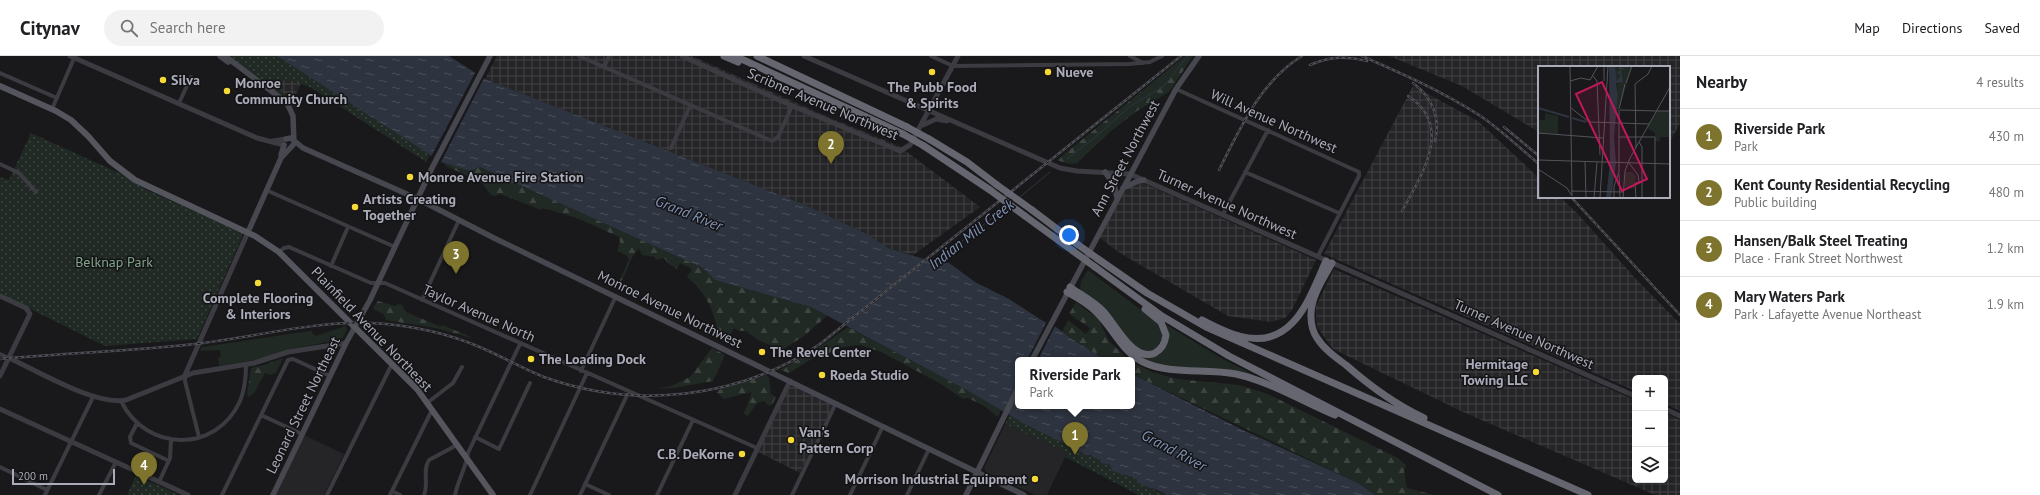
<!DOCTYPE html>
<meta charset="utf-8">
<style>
:root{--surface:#fff;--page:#f2f2f2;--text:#202124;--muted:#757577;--line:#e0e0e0;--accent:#7f742d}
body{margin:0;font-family:"PT Sans",sans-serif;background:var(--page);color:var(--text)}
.controls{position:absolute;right:12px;bottom:12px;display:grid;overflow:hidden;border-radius:6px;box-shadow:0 2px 10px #0003}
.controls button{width:36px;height:36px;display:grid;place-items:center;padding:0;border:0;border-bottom:1px solid var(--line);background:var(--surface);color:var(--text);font:20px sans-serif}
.scale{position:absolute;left:12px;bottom:10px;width:103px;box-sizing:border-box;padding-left:4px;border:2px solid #aaacba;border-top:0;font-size:11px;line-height:14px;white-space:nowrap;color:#aaacba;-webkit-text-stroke:3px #141315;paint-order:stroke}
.you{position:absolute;left:1069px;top:179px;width:14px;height:14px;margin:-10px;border:3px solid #fff;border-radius:50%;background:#1a73e8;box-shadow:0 0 0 6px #1a73e833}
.badge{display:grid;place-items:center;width:26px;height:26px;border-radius:50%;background:var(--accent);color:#fff;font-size:13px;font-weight:700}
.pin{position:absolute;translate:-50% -33px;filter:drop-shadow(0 1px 2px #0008)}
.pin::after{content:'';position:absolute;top:21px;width:14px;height:12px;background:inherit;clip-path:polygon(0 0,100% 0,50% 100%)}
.popup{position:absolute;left:1015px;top:301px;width:120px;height:52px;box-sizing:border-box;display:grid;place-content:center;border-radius:6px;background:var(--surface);filter:drop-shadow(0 1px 3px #0005);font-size:13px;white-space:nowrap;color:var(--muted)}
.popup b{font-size:15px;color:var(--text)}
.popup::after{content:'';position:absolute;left:50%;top:100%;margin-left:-8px;border:8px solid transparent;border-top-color:var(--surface)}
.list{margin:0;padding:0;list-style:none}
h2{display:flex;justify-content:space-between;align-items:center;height:52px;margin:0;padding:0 16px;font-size:17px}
h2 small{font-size:13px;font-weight:400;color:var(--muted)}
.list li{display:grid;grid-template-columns:26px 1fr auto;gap:12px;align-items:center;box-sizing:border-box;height:56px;padding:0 16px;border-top:1px solid var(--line)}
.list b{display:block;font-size:15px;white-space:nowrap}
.list p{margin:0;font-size:13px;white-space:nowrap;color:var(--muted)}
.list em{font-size:13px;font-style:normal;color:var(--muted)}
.icon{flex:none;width:22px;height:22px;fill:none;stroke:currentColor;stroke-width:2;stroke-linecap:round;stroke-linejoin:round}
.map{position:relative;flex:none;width:1680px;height:439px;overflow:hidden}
header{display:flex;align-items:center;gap:24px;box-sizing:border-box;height:56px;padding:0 20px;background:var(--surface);border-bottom:1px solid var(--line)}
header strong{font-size:19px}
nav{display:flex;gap:22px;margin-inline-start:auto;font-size:14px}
.search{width:280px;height:36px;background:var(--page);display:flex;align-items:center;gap:10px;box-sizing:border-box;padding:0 14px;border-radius:22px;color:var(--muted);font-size:15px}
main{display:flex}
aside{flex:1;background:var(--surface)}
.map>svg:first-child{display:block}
.built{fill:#252427}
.industrial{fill:url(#industrial-grid)}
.grass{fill:#202923}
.forest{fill:url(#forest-firs)}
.park{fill:url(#park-dots)}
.water{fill:url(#water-ripples)}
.pier{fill:#19181a}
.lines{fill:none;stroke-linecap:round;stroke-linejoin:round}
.stream{stroke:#2e343f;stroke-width:1}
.minor{stroke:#3b3b41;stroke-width:4}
.tertiary{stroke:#3b3b41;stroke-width:5}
.secondary{stroke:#47474f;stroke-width:5.5}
.primary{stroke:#55555e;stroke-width:6}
.motorway{stroke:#656670;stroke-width:7}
.rail-casing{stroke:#4e4e56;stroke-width:2.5}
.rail{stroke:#141315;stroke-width:1;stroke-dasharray:3;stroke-linecap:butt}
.motorway-bridge{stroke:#656670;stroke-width:7}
.poi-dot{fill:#f4da37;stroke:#141315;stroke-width:1.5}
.labels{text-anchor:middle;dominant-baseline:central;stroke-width:3;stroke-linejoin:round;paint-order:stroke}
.poi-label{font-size:14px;font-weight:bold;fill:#aaacba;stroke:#141315;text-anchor:start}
.street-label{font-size:14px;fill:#aaacba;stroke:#141315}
.park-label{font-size:14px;fill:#81a58b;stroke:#141315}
.water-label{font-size:15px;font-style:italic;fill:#8193b5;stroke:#141315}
.inset-river{fill:none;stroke:#2e343f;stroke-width:2}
.inset-road{fill:none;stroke:#53535a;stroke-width:1}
.view{fill:#c2185b;fill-opacity:0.15;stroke:#c2185b;stroke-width:2}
.inset-edge{fill:none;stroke:#aaacba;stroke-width:2}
</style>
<header>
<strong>Citynav</strong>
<div class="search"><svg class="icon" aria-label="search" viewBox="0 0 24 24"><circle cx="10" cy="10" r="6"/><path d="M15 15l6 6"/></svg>Search here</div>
<nav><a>Map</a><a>Directions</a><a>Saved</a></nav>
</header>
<main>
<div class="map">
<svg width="1680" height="439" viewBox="0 0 1680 439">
<defs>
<pattern id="industrial-grid" width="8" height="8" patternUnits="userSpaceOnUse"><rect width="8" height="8" fill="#252427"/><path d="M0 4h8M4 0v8" fill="none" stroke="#424144"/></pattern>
<pattern id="forest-firs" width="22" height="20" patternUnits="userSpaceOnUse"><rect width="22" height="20" fill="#202923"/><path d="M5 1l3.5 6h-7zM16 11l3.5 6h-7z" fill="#3e4541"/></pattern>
<pattern id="park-dots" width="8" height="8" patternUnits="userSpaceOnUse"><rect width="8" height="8" fill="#202923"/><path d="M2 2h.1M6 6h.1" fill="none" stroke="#3e4541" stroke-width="1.8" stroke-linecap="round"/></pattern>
<pattern id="water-ripples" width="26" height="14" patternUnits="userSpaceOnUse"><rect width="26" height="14" fill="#2e343f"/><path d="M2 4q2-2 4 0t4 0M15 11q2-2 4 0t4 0" fill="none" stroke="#4a4f59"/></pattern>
</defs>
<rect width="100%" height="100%" fill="#19181a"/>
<path class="built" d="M1005,368l62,29 -20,42h-12l-49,-23 -2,-4z
M304,379l40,19 -20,41h-48z"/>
<path class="industrial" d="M497,0h195l136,61 71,29 81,61 -67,48 -25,-7 -21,-14 -64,-30 -318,-125z
M1389,0h291v67l-11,21v-77h-130v65l-77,-46z
M286,23l15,4 -8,18 -11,-9v-11z
M1413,30l65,35 61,57v19h21l16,15 60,67 44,45v87l-15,-7v-26h-30v13l-311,-137z
M1141,126l175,78 -24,50 -7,8 -14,4 -43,-6 -108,-63 -20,-15 24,-45 6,-7z
M1334,213l301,131v80h30v-67l15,7v75h-25l-192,-83 -130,-63 -16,-22 -1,-21z
M791,328l42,21 -33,68 -42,-21z"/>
<path class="grass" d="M1088,214l69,52 6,13c-15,44 -43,-10 -56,-25 -8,-8 -19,-13 -27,-21l1,-8z
M1165,268l56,34 37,19 -92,-11 -15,-3 -17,-10 26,-1z
M346,270l1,4 -5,9 -55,11 -26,9 -42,7 -1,-8 3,-2 -1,-6 -20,1 2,-4 107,-16h3v2l4,3z"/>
<path class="forest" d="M1185,0h8l-24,36 -32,19 -26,20 -34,32 -8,1 -12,-4z
M444,107l26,8 10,-4 223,101 12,12 96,27 16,9 -23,20 -22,14 -24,-10 -12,-9h-7l-5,-3 -8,15 -7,-4c-4,-26 -11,-45 -32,-62l5,-8 -12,-6 -3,6 -8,-5 -5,-6 -9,2v-3l-13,-2 -3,-6c-11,9 -11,26 -21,36l11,-26 -3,-4 -9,-4 3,-9 -1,-5 -42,-19 -34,-10 -2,2 -41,-16 -4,2 -5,-1 -9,-12 -36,-17z
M378,245l17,5 3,-2 4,1 4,7 35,15 1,-2 29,12v1l-35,-10 -50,-8 -2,-6 -10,-4 -1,-3z
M1076,246l23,18 10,21 20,19h-24l-43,-28 6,-12 18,14 4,-6 -21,-14z
M848,271l115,61 38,22 -3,7 -14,-11 -16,-8 -5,1 -22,-15 -60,-32 -21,-7 -17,2 -19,8h-6l-29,18 -9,-3 41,-24z
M712,292l13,7 -12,26 -39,7 -16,1 13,-3 19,-9z
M283,302l-7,15 -6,2 -5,-2 -11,20 -5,4 -2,-3 4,-26 16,-4z
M1132,306l20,10 25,7 62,6 29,9 130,64 8,7 -2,6 3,17 28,7h-60l-17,-12 -226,-109z
M766,319l3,2 2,17 5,3 -4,8 -3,1 -5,-5 -7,2 -9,13 -4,-2 8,-22 -28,7 -7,-6 2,-3z"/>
<path class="park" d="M230,0h47l153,99 -4,7 -116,-75 -24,-8 -4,2v11l16,13 -2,3z
M31,77l88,40 26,16 97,44v4l-45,102 -92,7 -105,-52v-117l9,3z
M1010,359l63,32 8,6h3l15,5 2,5 9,2 2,6 23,7 5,6 28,11h-29l-74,-38 2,-4 -62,-29z
M136,419l43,20h-52z"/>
<path class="water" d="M277,0h172l36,23 318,125 64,30 21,14 39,12 22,3 26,19 34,17 34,22 13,6 13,10 36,23h-87v46h114v-32l111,56 115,53 17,12h-207l-13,-6 -5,-1 -10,-4 -5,-6 -23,-7 -2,-6 -9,-2 -2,-5h-5l-3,-3h-6l-2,-2 -10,-3 -1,-3 -47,-23 -62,-36 -152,-81 -96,-27 -12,-12 -223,-101 -10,4 -29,-9z"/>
<path class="pier" d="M476,15l9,5 -44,86 -10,-5z
M927,202h3l-85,68 -1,-1z
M1047,265l8,5 -17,34h-11z"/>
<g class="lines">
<path class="stream" d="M1067,103l26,-20 36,-32 35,-21 24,-30
M1020,141l30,-25
M936,205l72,-55"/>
<path class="minor" d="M579,0l193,85 6,-4 14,-31
M931,0l22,10 176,-2 21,-2 12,-6
M1130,0l13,7
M604,11l5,-11
M0,17l57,25
M1176,33l183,83v4l-41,80
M179,47l12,-26
M52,53l23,-53
M671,92l19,-42
M0,108l19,9 17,19
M1245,116l94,41
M266,134l129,57
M1223,158l45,-84
M279,196l5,-4 5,-1 82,36h14l372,165
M331,210l17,-39
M422,244l37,-80
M0,298l9,4
M581,315l35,-75
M185,319v6l14,56
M121,345c25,51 95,53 119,0 5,-12 6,-24 6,-36
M427,347l26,-20 9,-16
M261,359l41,19
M137,367l-7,14 1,6 38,18
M475,381l24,12 31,-66
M0,411l47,23
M159,426l11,-24 1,-18
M585,428l24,11
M392,435l8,4
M45,439l48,-98
M99,439l17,-33
M222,439l66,-135 5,-1 37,17
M327,439l65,-131
M390,439l40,-81 3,-3
M424,439c5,-12 -2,-24 5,-35l28,-15
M455,439c3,-15 11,-27 13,-42l52,-109
M530,439l57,-122
M580,439l49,-104
M657,439l36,-75
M792,439l44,-92
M850,439l33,-69
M907,439l22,-46"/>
<path class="tertiary" d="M70,0l187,82 27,7
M682,0l106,48 112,47 10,-6 48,-89
M804,0l256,112 17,3 53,3 505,222
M923,69l13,-6 11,2
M273,85l13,-2
M0,240l26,12 4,6 -30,62
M9,302c29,13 86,48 117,42l67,-27 61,-10 34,-11 58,-9
M185,319l63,-143
M0,353l188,86
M1665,353l15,7
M735,439l55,-114"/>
<path class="secondary" d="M220,0l8,6
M225,0l62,47 6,13 1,28 -13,14 -33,74
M286,83l5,-1 12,10 115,51 76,39 530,257
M281,99l3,-10
M1105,116l9,12 3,14
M1123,132l15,-7 6,-1
M1032,304l144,-271 23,-33
M273,439l73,-152 24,-43 62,-132 58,-112
M966,439l52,-107"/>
<path class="primary" d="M0,30l56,25 15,9 17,16 22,25 25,19 120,56 24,16 138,137 76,106"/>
<path class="motorway" d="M724,0l14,6
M735,0l168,78
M757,0l150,71
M929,83l38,23 30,23
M924,90l66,44
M1032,154l45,34
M1025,160l48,35
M1098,203l49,34 59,34 382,168
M1332,207c-9,16 -22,35 -21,54 0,7 2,15 6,21 7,11 18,19 29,27 25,22 48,39 78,53
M1095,211l67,49 67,40 269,139
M1070,231c11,8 23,14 33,24 12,12 30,52 52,42 7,-4 10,-10 11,-18l-5,-13 -16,-13
M1067,236c11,6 22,12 30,21 16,15 25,39 46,49 27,13 63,6 93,12 35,8 66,27 99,41
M1202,264c12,6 25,13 37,16 54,15 70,-37 87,-75"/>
<g class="rail-casing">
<path id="rail" d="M1362,0c41,18 82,36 120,61 20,14 38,31 57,47
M1310,9c20,-9 37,-9 57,-4
M1413,27c19,14 28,35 22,58
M1504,71l35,29
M1219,114c21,-42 42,-89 83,-114
M1571,141l109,118
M1402,155c19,-35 53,-85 6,-115
M0,303c68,-6 136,-8 203,-16 56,-7 112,-22 168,-20 38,2 77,10 111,25 21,9 41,21 62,29 91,33 195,22 276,-33l361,-288"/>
</g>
<use href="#rail" class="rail"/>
<path class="motorway-bridge" d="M907,71l22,12
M903,78l21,12
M997,129l35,25
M990,134l35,26
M1077,188l21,15
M1073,195l22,16"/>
</g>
<g class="poi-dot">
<circle cx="932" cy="16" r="4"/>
<circle cx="1048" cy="16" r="4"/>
<circle cx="163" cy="24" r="4"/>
<circle cx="227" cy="35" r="4"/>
<circle cx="410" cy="121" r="4"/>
<circle cx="355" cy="151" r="4"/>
<circle cx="258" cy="227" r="4"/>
<circle cx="762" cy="296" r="4"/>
<circle cx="531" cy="303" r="4"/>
<circle cx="1536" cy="316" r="4"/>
<circle cx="822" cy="319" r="4"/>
<circle cx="791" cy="384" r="4"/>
<circle cx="742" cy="398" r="4"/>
<circle cx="1035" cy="423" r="4"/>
</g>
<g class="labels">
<g class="poi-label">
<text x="1056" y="16">Nueve</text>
<text x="171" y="24">Silva</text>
<text x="235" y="27">Monroe<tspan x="235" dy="16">Community Church</tspan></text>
<text x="932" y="31" text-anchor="middle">The Pubb Food<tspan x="932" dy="16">&amp; Spirits</tspan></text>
<text x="418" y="121">Monroe Avenue Fire Station</text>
<text x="363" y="143">Artists Creating<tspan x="363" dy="16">Together</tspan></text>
<text x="258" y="242" text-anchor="middle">Complete Flooring<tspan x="258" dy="16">&amp; Interiors</tspan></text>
<text x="770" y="296">The Revel Center</text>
<text x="539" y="303">The Loading Dock</text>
<text x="1528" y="308" text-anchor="end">Hermitage<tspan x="1528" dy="16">Towing LLC</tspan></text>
<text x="830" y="319">Roeda Studio</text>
<text x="799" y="376">Van's<tspan x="799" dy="16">Pattern Corp</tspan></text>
<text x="734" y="398" text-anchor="end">C.B. DeKorne</text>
<text x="1027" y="423" text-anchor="end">Morrison Industrial Equipment</text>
</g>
<g class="street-label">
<text transform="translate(823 48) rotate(23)">Scribner Avenue Northwest</text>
<text transform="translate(1274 65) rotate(24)">Will Avenue Northwest</text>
<text transform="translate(1125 102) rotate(-62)">Ann Street Northwest</text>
<text transform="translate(1227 148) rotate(24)">Turner Avenue Northwest</text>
<text transform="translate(670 253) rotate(26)">Monroe Avenue Northwest</text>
<text transform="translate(479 257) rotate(24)">Taylor Avenue North</text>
<text transform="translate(372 273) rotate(46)">Plainfield Avenue Northeast</text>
<text transform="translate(1524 278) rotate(24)">Turner Avenue Northwest</text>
<text transform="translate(303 349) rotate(-64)">Leonard Street Northeast</text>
</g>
<g class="park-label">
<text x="114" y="206">Belknap Park</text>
</g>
<g class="water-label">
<text transform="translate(689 157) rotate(22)">Grand River</text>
<text transform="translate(971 178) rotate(-38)">Indian Mill Creek</text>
<text transform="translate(1174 394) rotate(28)">Grand River</text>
</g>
</g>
<g transform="translate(1538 10)">
<rect width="132" height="132" fill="#19181a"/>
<path d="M119,45h13v26h-10v4h-5v-8l-8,-5z" fill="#202923"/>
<path d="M0,54h7v13h-7z" fill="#202923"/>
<path d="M77,0h17l-13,44 -3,1v12l-1,-12 3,-17zM7,47l13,3v18l-13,-1zM87,106h8l3,5 -2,12 -9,-2z" fill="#202923"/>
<path d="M71,0h6l2,15 4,-6 -4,-1 3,-4 -2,-4 6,2 5,-2 -8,4 2,12 -7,1 2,11 -4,43 2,26 -5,35h-5l4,-36z" fill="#2e343f"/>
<path class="inset-river" d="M0,42l31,9M34,52l14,4"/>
<path class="inset-road" d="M32,0l2,130M66,0v15M55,10l4,5 3,74M32,15l11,-3 9,2 8,-14M88,17l6,-17M33,42l18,14 60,2M81,43l6,-25M82,44l37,1M119,45h13M0,67l65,5M81,71h36v27M101,76l3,5v51M98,82l-1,-64 13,-10 4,-8M0,94l132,4M47,96l1,36M91,97l9,12 1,7M117,98v34M0,103l29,19 5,8M81,106v-62M81,108l1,24M33,125l52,1M1,132v-28M56,132l3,-36M62,132l8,-132M76,132v-12l5,-14M85,132l2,-27 5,-13 40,-71M98,132l-1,-15 5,-1"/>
<path class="view" d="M64,16l45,97 -25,12 -46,-97z"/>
<rect width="132" height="132" class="inset-edge"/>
</g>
</svg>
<div class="controls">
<button>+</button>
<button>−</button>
<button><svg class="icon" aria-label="layers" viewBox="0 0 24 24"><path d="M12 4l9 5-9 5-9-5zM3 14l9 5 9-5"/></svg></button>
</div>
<div class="scale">200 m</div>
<div class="you"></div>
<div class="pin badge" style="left:1075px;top:399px">1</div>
<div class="popup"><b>Riverside Park</b>Park</div>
<div class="pin badge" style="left:831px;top:108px">2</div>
<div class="pin badge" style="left:456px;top:218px">3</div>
<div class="pin badge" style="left:144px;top:429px">4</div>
</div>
<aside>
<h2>Nearby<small>4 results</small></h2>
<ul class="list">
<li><span class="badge">1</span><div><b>Riverside Park</b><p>Park</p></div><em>430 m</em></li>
<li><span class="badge">2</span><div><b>Kent County Residential Recycling</b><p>Public building</p></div><em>480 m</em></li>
<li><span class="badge">3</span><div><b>Hansen/Balk Steel Treating</b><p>Place · Frank Street Northwest</p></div><em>1.2 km</em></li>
<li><span class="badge">4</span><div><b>Mary Waters Park</b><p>Park · Lafayette Avenue Northeast</p></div><em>1.9 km</em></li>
</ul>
</aside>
</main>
